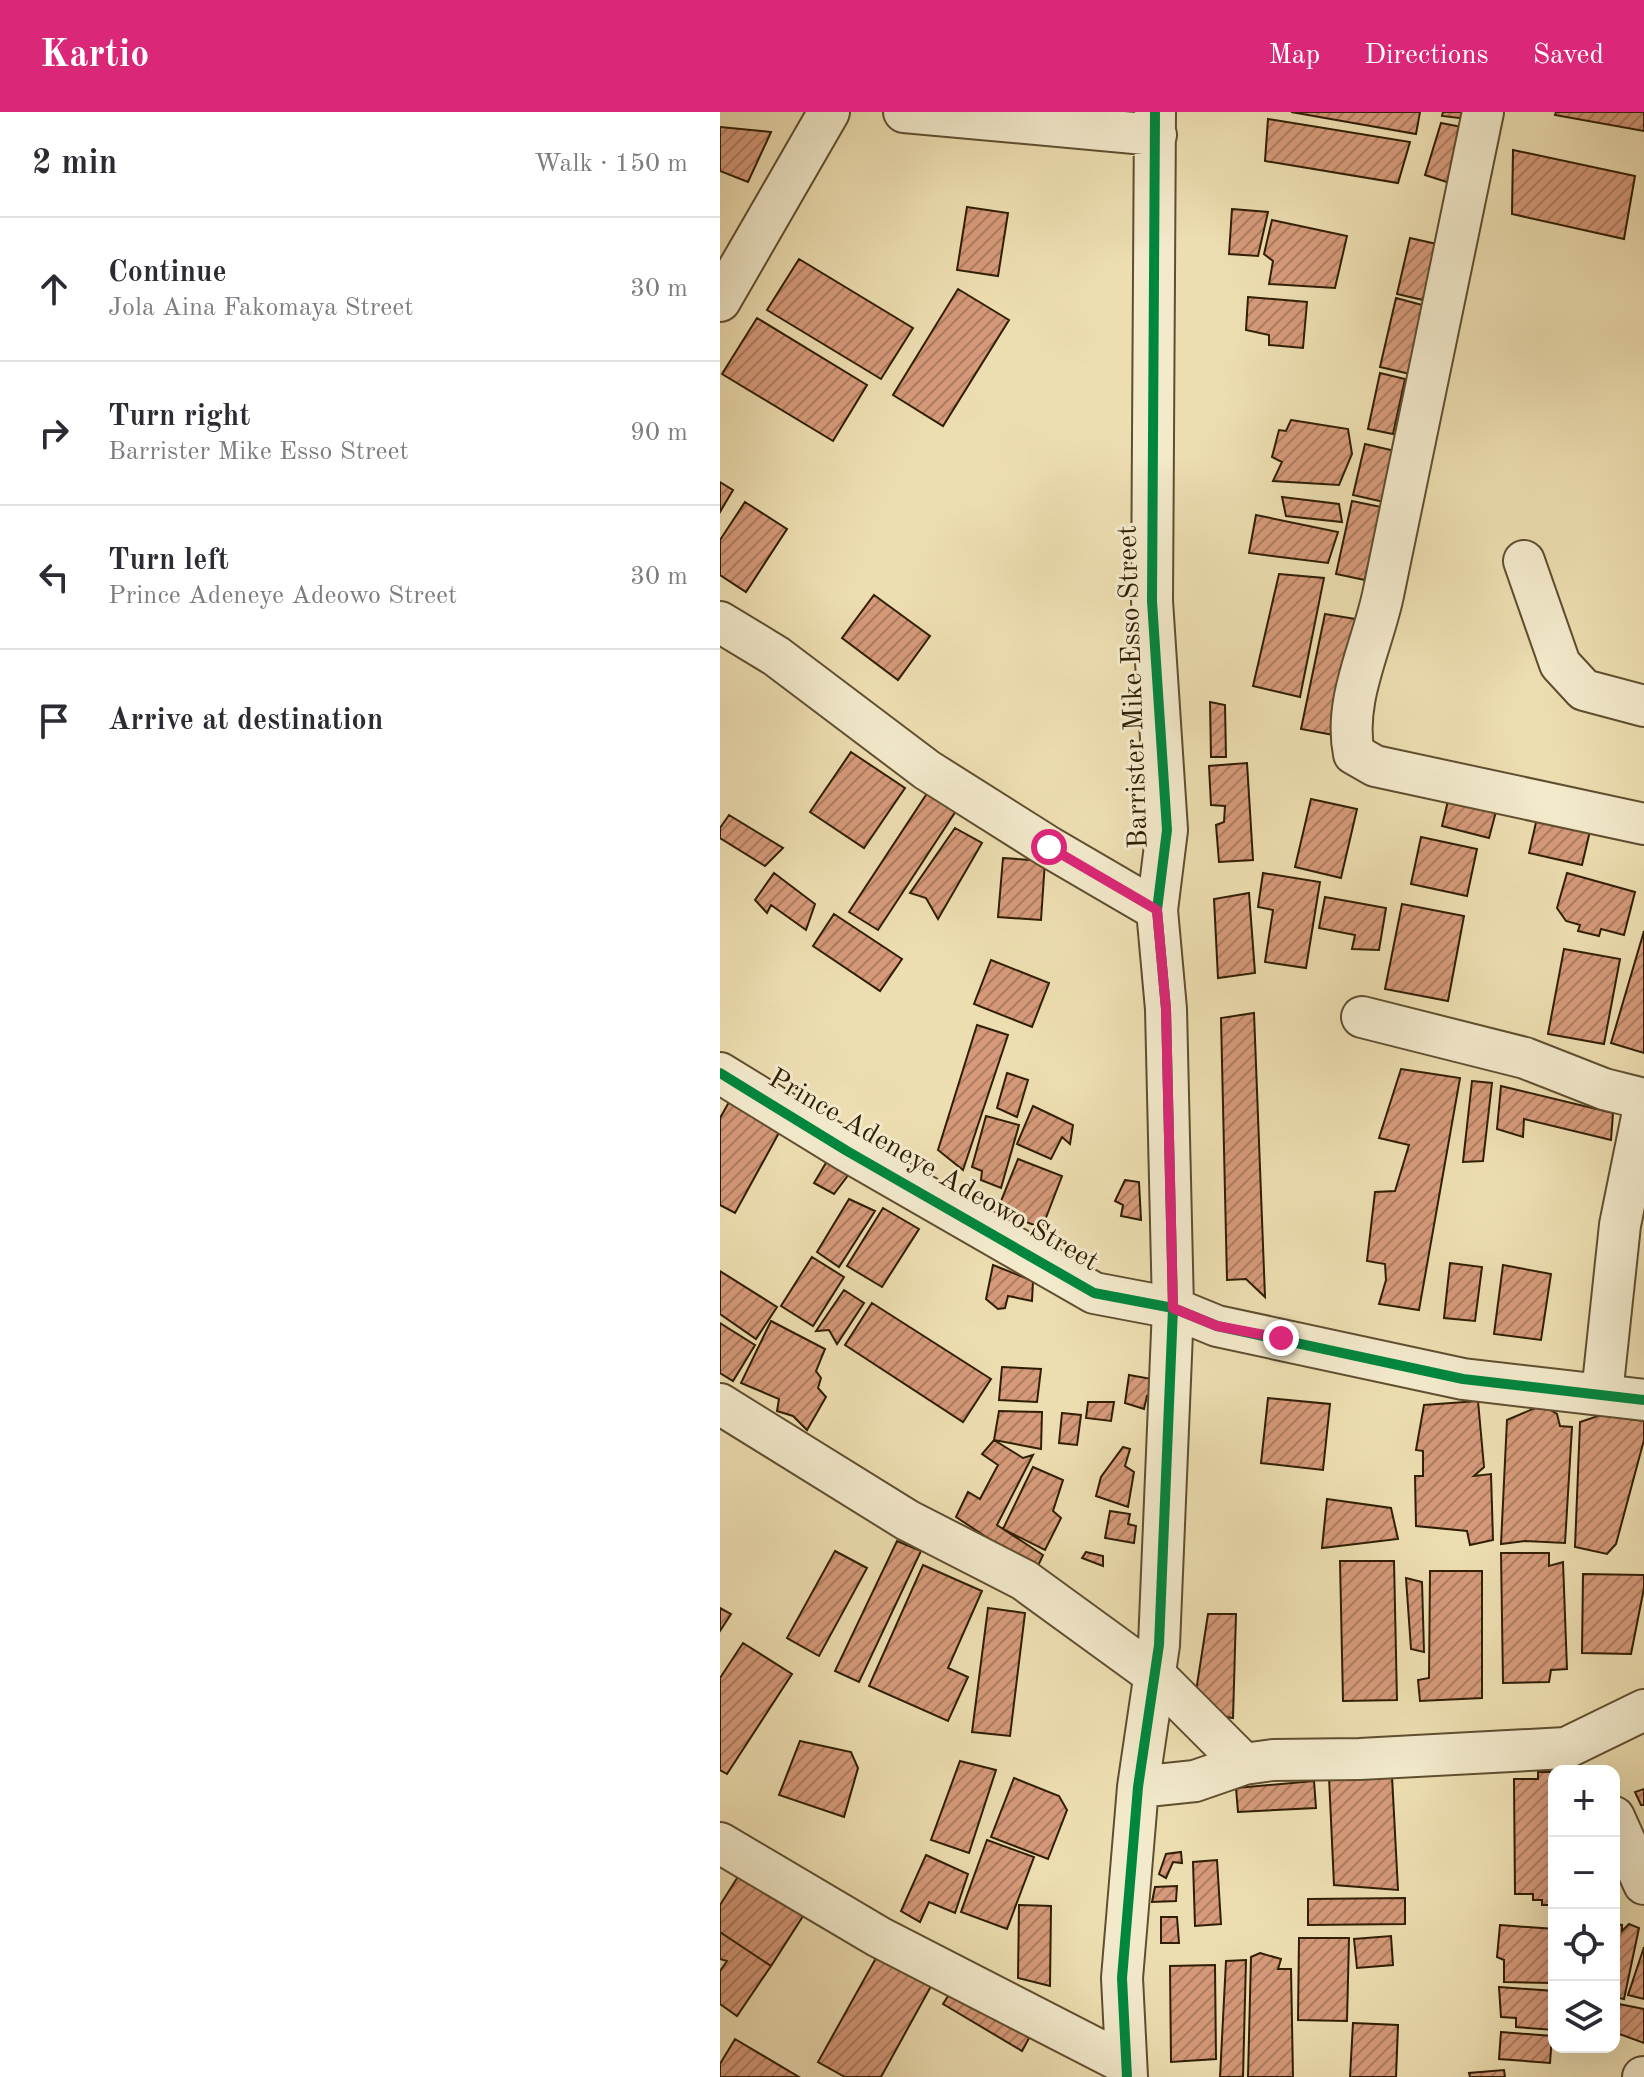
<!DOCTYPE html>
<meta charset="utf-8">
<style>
:root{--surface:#fff;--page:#f7f7f7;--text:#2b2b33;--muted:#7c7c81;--line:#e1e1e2;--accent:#db2777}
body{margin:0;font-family:"Old Standard TT",serif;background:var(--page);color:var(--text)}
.controls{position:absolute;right:24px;bottom:24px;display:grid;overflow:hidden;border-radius:16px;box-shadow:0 8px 32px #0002}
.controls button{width:72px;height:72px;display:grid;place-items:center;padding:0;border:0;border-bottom:2px solid var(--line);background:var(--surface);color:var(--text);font:40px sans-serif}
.stop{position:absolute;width:24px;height:24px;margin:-18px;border:6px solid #db2777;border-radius:50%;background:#fff}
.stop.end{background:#db2777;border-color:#fff;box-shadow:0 2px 8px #0008}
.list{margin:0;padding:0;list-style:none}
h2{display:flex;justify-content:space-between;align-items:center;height:104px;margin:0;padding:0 32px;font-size:34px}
h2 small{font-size:26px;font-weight:400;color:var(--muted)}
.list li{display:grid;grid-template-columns:52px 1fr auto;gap:24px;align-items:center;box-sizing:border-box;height:144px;padding:0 32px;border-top:2px solid var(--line)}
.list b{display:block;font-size:30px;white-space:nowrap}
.list p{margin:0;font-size:26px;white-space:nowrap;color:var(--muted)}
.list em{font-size:26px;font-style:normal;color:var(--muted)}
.icon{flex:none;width:44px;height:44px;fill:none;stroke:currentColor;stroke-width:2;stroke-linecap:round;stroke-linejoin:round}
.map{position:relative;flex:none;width:924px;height:1965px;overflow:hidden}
header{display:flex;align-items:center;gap:48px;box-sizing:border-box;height:112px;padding:0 40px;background:var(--accent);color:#fff}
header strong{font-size:38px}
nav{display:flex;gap:44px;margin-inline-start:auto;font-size:28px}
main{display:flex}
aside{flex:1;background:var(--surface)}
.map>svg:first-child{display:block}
.building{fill:url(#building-hatch);stroke:#301e04;stroke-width:2}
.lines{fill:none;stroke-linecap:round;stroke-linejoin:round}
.minor-casing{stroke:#5f4e2f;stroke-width:44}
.minor{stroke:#f3eacc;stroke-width:40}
.cycleway-casing{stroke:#f3eacc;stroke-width:15}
.cycleway{stroke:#00873e;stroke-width:10}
.route{stroke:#db2777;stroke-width:10}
.labels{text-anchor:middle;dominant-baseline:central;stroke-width:6;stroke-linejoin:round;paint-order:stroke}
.street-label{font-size:28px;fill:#301e04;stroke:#f3eacc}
</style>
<header>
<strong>Kartio</strong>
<nav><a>Map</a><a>Directions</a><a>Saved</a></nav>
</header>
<main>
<aside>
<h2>2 min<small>Walk · 150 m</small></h2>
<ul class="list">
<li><svg class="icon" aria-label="ahead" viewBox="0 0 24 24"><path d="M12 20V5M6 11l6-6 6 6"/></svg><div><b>Continue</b><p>Jola Aina Fakomaya Street</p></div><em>30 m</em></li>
<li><svg class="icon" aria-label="right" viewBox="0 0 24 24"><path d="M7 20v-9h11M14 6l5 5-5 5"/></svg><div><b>Turn right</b><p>Barrister Mike Esso Street</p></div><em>90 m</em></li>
<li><svg class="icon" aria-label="left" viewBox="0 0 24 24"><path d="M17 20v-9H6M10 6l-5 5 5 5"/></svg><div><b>Turn left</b><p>Prince Adeneye Adeowo Street</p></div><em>30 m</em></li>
<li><svg class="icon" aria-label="arrive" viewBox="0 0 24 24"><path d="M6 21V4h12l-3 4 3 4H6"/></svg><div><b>Arrive at destination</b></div></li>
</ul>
</aside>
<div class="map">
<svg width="924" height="1965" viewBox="0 0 924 1965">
<defs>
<pattern id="building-hatch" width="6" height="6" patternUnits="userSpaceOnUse" patternTransform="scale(2)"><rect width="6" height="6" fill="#d69a7a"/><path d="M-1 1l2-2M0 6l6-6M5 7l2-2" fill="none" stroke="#ae7d62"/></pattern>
</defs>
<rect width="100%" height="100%" fill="#eddeb1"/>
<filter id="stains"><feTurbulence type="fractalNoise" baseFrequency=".0025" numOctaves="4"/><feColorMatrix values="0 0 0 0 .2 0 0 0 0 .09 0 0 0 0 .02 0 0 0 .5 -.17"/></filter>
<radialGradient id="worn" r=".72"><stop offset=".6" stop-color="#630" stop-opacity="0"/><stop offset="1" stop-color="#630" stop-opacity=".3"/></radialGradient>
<path class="building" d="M571,0h129l-4,22z
M723,0h25l-1,7 -25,-3z
M836,0h88v19l-89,-16z
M548,7l142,23 -12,41 -133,-22z
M721,11l21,4 -9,57 -28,-9z
M0,15l51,5 -23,50 -28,-11z
M793,38l122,26 -11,63 -112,-25z
M247,95l41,6 -10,63 -41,-6z
M512,97l36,3 -10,44 -29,-2z
M552,108l75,16 -12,52 -66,-4 4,-23 -9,-7z
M690,126l27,6 -14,56 -26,-6z
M79,147l114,69 -32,51 -114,-69z
M238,177l51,31 -66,106 -50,-31z
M528,185l59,5 -4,46 -34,-3v-10l-23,-5z
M676,186l30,8 -16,68 -30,-7z
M37,206l110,67 -34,56 -111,-67z
M660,261l25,6 -12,55 -25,-5z
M571,308l57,9 4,25 -13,31 -66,-4 9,-19 -10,-5 7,-27 7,1z
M645,332l30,7 -11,51 -31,-7z
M0,370l13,8 -13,22z
M562,385l57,7 3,18 -56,-6z
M632,389l29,6 -16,73 -29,-6z
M25,390l42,27 -41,63 -26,-17v-35z
M536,403l82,17 -10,31 -79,-10z
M559,462l45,4 -24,119 -47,-11z
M154,483l56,41 -32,44 -56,-42z
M605,502l37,6 -23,116 -38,-7z
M490,590l15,3 1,52h-15z
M131,640l54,36 -41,60 -54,-36z
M527,651l6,97 -34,2 -3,-37 8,-3 1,-16 -14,-1 -2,-39z
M731,676l48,12 -10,38 -47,-12z
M208,680l28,19 -78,119 -29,-18z
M591,687l46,10 -16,69 -46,-11z
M820,693l53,13 -11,47 -53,-12z
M9,703l54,33 -18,18 -45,-28v-10z
M235,716l27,15 -44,76 -12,-21 -16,-5z
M701,725l56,12 -10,47 -56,-12z
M283,746l42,3 -4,59 -43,-3z
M54,761l41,31 -9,26 -35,-25 -4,8 -12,-13z
M543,761l57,9 -14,86 -41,-6 8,-52 -15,-3z
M847,761l68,19 -11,43 -23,-6 -2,7 -21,-5 2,-6 -14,-4 -9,-13z
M529,781l6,80 -37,5 -4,-79z
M605,785l61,11 -7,42 -27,-1 3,-14 -36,-7z
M682,792l62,12 -16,85 -63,-12z
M114,802l68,45 -22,32 -67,-45z
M924,819v122l-33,-10z
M844,837l56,10 -16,85 -56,-10z
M271,848l58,23 -17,44 -58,-23z
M534,901l11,284 -19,-18 -19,1 -6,-262z
M257,913l31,10 -45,135 -25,-20z
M681,957l59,9 -41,232 -40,-6 7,-24 -1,-16 -18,-3 8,-69 20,-1 14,-46 -30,-7z
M287,961l21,7 -11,37 -20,-9z
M752,969l20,2 -9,78 -20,1z
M781,974l112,27 -2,27 -87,-21 -1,18 -26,-8z
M9,990l51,29 -45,82 -15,-8v-87z
M313,994l40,19 -3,19 -8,-7 -11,22 -34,-15z
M266,1004l33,9 -18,63 -20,-8 1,-9 -10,-4z
M298,1047l44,17 -20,52 -45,-17z
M107,1049l22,13 -15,20 -20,-11z
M405,1068l14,2 2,38 -20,-4 2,-11 -8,-4z
M129,1087l26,12 -36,56 -22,-15z
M163,1096l36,21 -37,58 -35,-21z
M92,1145l32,20 -31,49 -32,-20z
M730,1151l32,4 -7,54 -31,-3z
M273,1153l40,16 -1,20 -24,-5 -3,12 -7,1 -12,-10z
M783,1153l48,9 -10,66 -47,-6z
M0,1159l57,36 -21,32 -36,-25z
M124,1178l20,13 -27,41 -8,-14 -13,1z
M152,1191l119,76 -28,43 -118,-77z
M51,1209l54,28 -9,22 5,7 -3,10 8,9 -19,33 -14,-14 -16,-5 2,-12 -38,-16z
M0,1211l35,22 -22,36 -13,-8z
M282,1255l39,2 -4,33 -38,-2z
M409,1263l23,4v18l-5,-1 -3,13 -19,-6z
M548,1286l62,6 -7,66 -62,-7z
M758,1289l6,66 -10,9 17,-2 2,66 -23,5 -3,-14 -51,-5 -1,-50h8v-25l-7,-1 8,-45z
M368,1290h26l-3,19 -25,-3z
M822,1293l15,9 3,12 12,1 -7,116 -40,-2 -24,3 6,-124z
M279,1299l43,1 -1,37 -47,-9z
M342,1301l19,2 -4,30 -18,-2z
M881,1303l43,6v19l-28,104 -9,10 -32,-7 5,-125z
M274,1328l29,18 10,-3 -36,70 46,30 -7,15 -80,-53 12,-25 12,7 18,-34 -16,-11z
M403,1335l7,2 -5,17 9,6 -6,35 -32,-11 5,-19z
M313,1355l30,13 -10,31 8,7 -16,32 -42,-21z
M607,1387l64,9 7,31 -76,9z
M390,1399l20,3 -2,10 8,2 -2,17 -29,-5z
M177,1429l24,10 -62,131 -24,-11z
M115,1439l32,17 -48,88 -32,-18z
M366,1440l17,4v10l-21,-8z
M781,1441h48v13l14,-4 4,107 -16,1 -2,12 -46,1z
M620,1449h54l3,139 -54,1z
M203,1453l59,26 -34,77 20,9 -20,44 -79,-35z
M710,1459h52v127l-62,3 -2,-21 11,-2z
M863,1462l61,1v13l-13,66 -49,-1z
M686,1466l16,4 2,70 -13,-3z
M0,1496l11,6 -11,17z
M268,1496l37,5 -15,123 -38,-4z
M488,1502h28l-3,104 -25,-4 -13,-16z
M23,1531l49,31 -65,100 -7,-4v-92z
M80,1629l51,11 7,16 -14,49 -65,-22z
M240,1649l36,9 -27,83 -38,-13z
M818,1660h16v133h-12v-5h-9v-6h-18l-1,-115h24z
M672,1664l6,114 -64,-5 -5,-108z
M294,1666l45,18 8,14 -19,49 -57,-22z
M594,1669l2,27 -78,4 -2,-24z
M924,1677v16h-3l-6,-13z
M267,1728l47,17 -27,72 -46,-17z
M461,1740l1,11 -9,-1 -7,16 -7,-4 7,-20z
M206,1743l42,19 -13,39 -26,-11 -9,20 -19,-11z
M497,1748l4,64 -26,2 -2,-64z
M19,1763l66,38 -34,53 -51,-34v-27z
M457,1774l-1,15 -24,1 3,-15z
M685,1786v26l-97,1v-26z
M299,1793l32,1 -1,80 -32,-8z
M441,1805h16l2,26h-18z
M894,1812l8,1v6l7,-7 10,4 -15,71 -10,-2z
M780,1813l54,4 -3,9 3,1v44l-50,-1v-22l-7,-3z
M0,1820l51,34 -34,50 -17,-12v-33l7,-10 -7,-2z
M671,1824l2,29 -36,3 -3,-29z
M579,1826h50l-2,83 -49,-1z
M924,1835v52l-16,-4z
M161,1837l54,30 -54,98h-36l-27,-15z
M540,1841l21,6 -3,10h13l2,108h-45l3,-120z
M526,1848l-3,117h-23l6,-116z
M495,1853l1,94 -45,3 -1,-96z
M237,1870l77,47 -12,22 -79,-47z
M779,1875l55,4v39l-38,-3v-9l-15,-1z
M894,1891l30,6v34l-30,-11z
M633,1911l45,2 -2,52h-46z
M781,1920l51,4 -2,27 -51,-4z
M15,1927l64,38h-79v-13z
M784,1958l1,7h-35l-1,-4z"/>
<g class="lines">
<g class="minor-casing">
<path id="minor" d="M184,0l252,23
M763,0c-34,161 -67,322 -100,483 -11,52 -40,106 -29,159l21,12 269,58
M0,189l109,-189
M804,449l36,103 24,26 60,16
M0,510l56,34 151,114 122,77 108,63
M642,905l163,41 79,31 40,10
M0,961l127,78 247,142 79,15 44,18 246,53 181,21
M882,1282l18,-169 24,-118
M0,1292l187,116 117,60 132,96 88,88
M418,1675l57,-6 49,-17 29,-4 87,-1 206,-11 78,-38
M894,1705l30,67
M0,1731l159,94 247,127
M407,1965l-5,-99 16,-191 21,-142 14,-337 -7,-299 -9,-99 10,-80 -15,-229 3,-489
M923,1965h1"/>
</g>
<use href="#minor" class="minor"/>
<g class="cycleway-casing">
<path id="cycleway" d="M0,961l127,78 247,142 79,15 44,18 246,53 181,21
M407,1965l-5,-99 16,-191 21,-142 14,-337 -7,-299 -9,-99 10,-80 -15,-229 3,-489"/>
</g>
<use href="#cycleway" class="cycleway"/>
</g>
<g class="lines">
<path class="route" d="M329,735l108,63 9,99 7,299 44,18 64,12"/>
</g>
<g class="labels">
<g class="street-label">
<text transform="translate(414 575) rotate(-92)">Barrister Mike Esso Street</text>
<text transform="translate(213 1059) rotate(30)">Prince Adeneye Adeowo Street</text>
</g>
</g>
<rect width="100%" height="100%" filter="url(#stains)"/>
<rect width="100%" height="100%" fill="url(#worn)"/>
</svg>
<div class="controls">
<button>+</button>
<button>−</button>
<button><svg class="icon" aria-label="locate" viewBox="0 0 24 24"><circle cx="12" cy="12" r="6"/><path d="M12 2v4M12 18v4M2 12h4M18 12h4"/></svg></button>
<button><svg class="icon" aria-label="layers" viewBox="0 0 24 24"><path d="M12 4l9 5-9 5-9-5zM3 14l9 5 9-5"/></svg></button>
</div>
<div class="stop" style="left:329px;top:735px"></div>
<div class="stop end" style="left:561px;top:1226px"></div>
</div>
</main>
